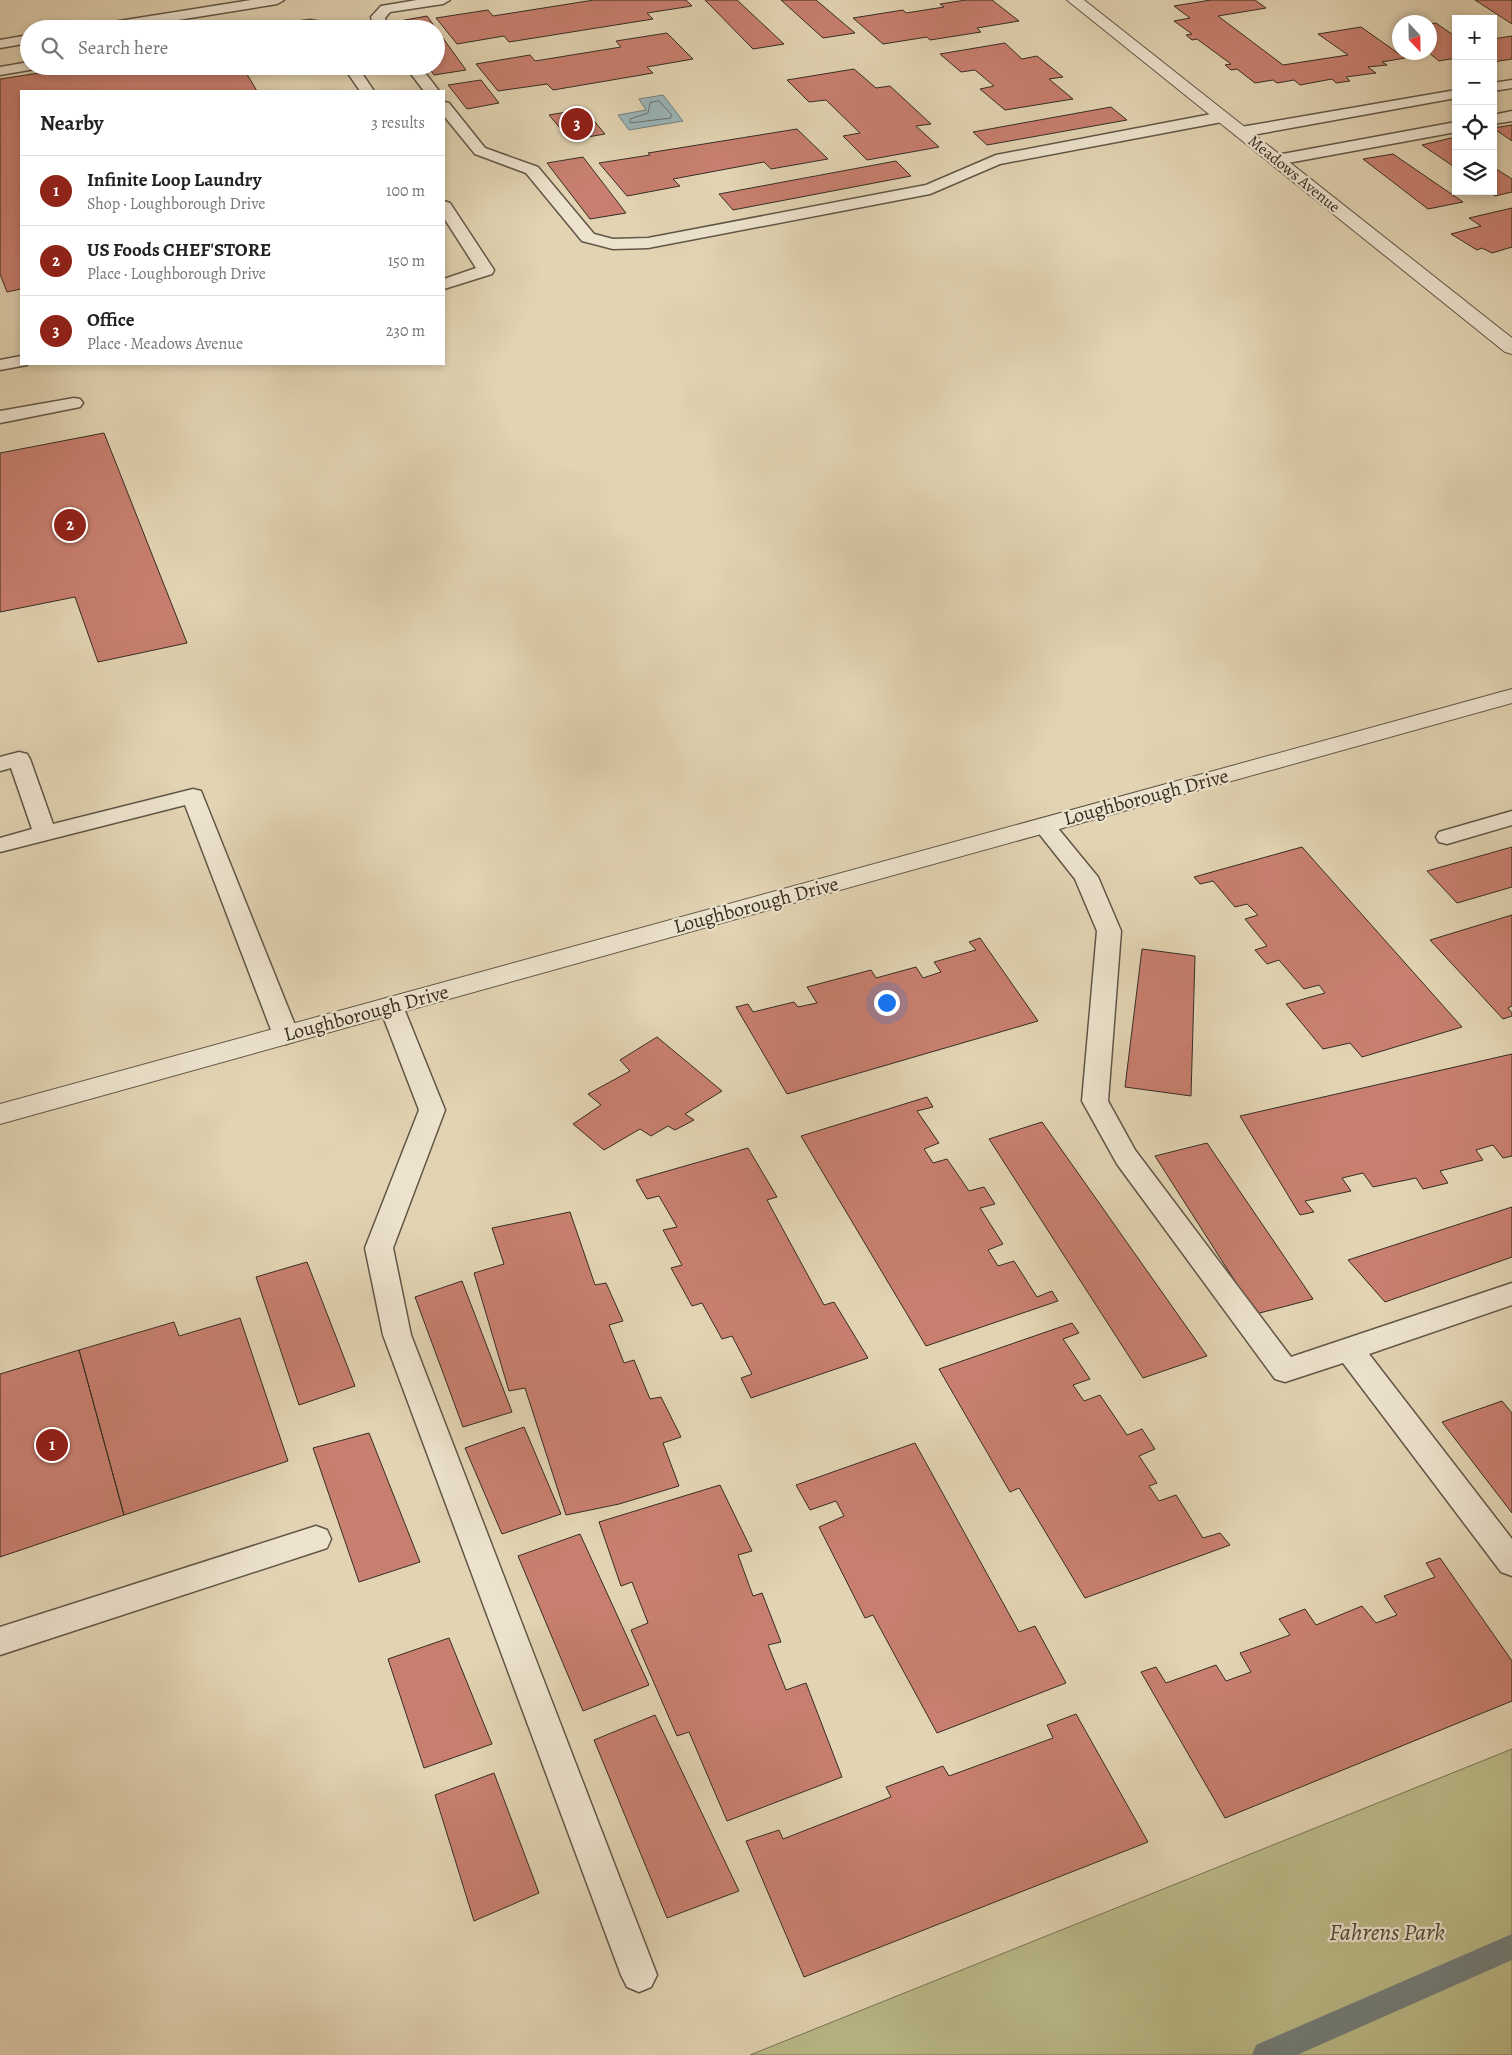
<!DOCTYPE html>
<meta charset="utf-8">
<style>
:root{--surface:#fff;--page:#f2f2f2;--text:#222;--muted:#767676;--line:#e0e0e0;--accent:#8f2418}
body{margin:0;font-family:Alegreya,serif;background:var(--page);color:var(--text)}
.controls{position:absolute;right:15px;top:15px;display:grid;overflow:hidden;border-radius:0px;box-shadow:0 2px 8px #0003}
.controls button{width:45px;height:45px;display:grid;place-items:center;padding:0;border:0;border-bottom:1px solid var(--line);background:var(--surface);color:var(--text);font:25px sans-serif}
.compass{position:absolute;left:1392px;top:15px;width:45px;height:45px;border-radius:50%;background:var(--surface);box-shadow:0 2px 8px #0003;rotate:158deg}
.you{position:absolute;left:886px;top:1002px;width:18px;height:18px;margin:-12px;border:4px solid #fff;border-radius:50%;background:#1a73e8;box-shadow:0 0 0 8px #1a73e833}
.badge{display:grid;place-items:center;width:32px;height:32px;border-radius:50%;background:var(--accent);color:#fff;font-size:16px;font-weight:700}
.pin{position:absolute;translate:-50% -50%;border:2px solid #fff;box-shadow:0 1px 5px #0006}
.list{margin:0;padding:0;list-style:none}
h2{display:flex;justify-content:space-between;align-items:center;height:65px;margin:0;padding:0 20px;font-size:21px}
h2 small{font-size:16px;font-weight:400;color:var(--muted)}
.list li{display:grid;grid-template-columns:32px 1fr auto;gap:15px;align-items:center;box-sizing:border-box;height:70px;padding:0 20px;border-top:1px solid var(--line)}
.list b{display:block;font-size:19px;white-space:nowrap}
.list p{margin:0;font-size:16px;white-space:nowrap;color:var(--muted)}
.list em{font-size:16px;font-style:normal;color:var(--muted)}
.icon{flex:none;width:28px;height:28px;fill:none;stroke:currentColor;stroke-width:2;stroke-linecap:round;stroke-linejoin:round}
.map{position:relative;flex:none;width:1512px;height:2055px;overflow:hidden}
.search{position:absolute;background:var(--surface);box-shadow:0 2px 8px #0003;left:20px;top:20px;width:425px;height:55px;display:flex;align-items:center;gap:12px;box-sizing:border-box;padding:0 18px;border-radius:28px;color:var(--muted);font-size:19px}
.panel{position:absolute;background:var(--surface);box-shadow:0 2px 8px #0003;left:20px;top:90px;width:425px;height:275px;border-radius:0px}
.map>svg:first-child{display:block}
.green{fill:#baba88;stroke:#787456}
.water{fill:#9ab5b8;stroke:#727f7c}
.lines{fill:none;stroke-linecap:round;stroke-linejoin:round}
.shore{stroke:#68716e;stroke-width:1}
.stream{fill:#727f7c;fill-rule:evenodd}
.building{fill:#c87f6f;stroke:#362d23}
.lane-casing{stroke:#615647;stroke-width:3}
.street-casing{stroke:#615647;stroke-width:2}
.lane{fill:#ece2cd;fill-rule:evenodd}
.street{fill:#ece2cd;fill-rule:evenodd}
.labels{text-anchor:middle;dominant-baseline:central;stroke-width:4.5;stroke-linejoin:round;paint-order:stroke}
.far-street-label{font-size:16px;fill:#362d23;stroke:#ece2cd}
.street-label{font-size:20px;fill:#362d23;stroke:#ece2cd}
.near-park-label{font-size:24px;font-style:italic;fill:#504937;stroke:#ece2cd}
</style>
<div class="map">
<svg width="1512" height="2055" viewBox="0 0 1512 2055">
<rect width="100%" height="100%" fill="#e2d3b2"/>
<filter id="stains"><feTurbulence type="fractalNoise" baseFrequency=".004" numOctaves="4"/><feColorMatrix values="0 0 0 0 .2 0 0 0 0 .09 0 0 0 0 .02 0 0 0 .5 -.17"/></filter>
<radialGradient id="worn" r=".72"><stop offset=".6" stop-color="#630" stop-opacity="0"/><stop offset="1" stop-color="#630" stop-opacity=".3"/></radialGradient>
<path class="green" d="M1512,1749v306h-762z"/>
<path class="water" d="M663,95l20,26 -54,9 -11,-15 28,-5 -7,-11z"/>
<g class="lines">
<path class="shore" d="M659,101l12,13v4l-41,5v-4l18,-6 2,-10z"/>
<path class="stream" d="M1512,1934v26l-215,95h-45l4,-10z"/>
</g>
<path class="building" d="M594,0h92l6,6 -45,7 6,6 -144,23 -5,-6 -47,8 -21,-26 52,-8 5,6z
M705,0h32l47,44 -31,5z
M781,0h35l39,33 -32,5z
M966,0h26l27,21 -42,7 4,4 -51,8 -3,-3 -44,7 -30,-26 50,-8 3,3 38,-6 -4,-3z
M1211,0h44l11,8 -48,8 65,49 65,-10 -30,-21 43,-7 44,31 -23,4 5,3 -19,2 8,6 -30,4 4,4 -14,2 -4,-4 -32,6 -6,-5 -17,3 -4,-3 -18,3 -18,-14 -6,1 -6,-5 6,-1 -34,-25 -5,1 -6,-5 6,-1 -18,-13 16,-3 -16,-12z
M1475,0h37v24z
M427,16l39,54 -32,5 -6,-9h8v-37h-36l-6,-7z
M1436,23l20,14v21l-17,3 -11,-9h2v-28z
M667,33l26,26 -46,8 6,6 -100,17 -6,-6 -49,7 -22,-27 54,-9 5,6 86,-14 -5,-6z
M1512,36v23l-19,3v-23z
M1005,43l17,16 15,-3 26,21 -14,2 24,20 -68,11 -25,-21 14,-3 -19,-16 -14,2 -21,-18z
M85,66h157l15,25h-236v198l-14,3 -7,-18v-195z
M854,69l22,19 14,-2 41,38 -15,2 23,21 -72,13 -24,-24 17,-3 -34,-33 -17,2 -22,-22z
M481,80l18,23 -32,6 -19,-24z
M1111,107l16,13 -140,25 -14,-13z
M584,109l21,25 -35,6 -21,-25z
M1512,125v16l-19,-13z
M797,129l31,30 -57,10 -7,-7 -91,17 7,7 -53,10 -28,-33 51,-8 -2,-2z
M1451,138l5,3v27l-34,-23z
M1393,154l70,48 -35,7 -65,-50z
M583,157l43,56 -36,6 -43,-56z
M896,161l15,15 -178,34 -14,-16z
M1493,167l19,12v13l-17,4 -6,-5h4z
M1512,208v39l-20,6 -10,-5 -5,2 -26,-16 30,-8 -12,-8z
M104,433l83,210 -89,19 -23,-65 -75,15v-159z
M1302,847l160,180 -100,30 -12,-14 -27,6 -37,-45 39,-11 -6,-8 -15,4 -25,-29 -12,4 -12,-14 12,-4 -22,-27 13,-4 -11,-11 -12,3 -22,-26 -13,3 -6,-7z
M1512,847v40l-55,16 -30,-32z
M1512,915v91l-4,2 4,5v3l-9,3 -73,-79z
M980,938l58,83 -251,73 -51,-87 12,-3 5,8 41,-10 4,5 19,-4 -10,-16 64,-17 5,8 40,-11 7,11 18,-6 -7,-10 42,-12 -7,-8z
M1142,949l53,7 -4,140 -66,-9z
M657,1037l65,54 -37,23 9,6 -19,10 -7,-4 -17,10 -11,-7 -36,21 -31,-26 28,-19 -13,-11 42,-23 -10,-11z
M1512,1054v102l-9,2 -10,-13 -17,5 7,10 -43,11 8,12 -25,6 -7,-11 -43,9 -10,-14 -21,5 9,13 -46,10 9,11 -14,3 -60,-99z
M927,1097l6,10 -16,4 22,32 -15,6 9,14 14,-4 22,32 15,-4 11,17 -15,4 23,36 -15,6 10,16 16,-5 23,36 15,-6 6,10 -132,45 -125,-210z
M1042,1122l165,234 -64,22 -154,-239z
M1207,1143l106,156 -57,15 -101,-158z
M748,1148l29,49 -10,3 57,105 10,-3 34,56 -117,40 -10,-20 11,-4 -20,-38 -10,3 -20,-36 -10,3 -21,-38 11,-3 -19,-35 14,-3 -18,-31 -12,3 -11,-19z
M1512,1207v50l-127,45 -37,-42z
M570,1212l25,73 11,-2 17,38 -14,4 15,38 10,-3 16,39 11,-2 20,40 -18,6 16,43 -60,18 -53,11 -41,-127 -16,3 -35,-118 30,-9 -12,-36z
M307,1262l48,124 -56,19 -43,-128z
M462,1281l50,131 -49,15 -48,-130z
M240,1318l48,143 -164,54 -45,-165 95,-28 5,14z
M1072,1323l7,10 -16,6 27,40 -17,6 11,16 16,-6 27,40 15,-6 13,20 -16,7 18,27 -8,3 10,15 17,-6 27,43 17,-5 10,12 -145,53 -66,-110 -9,4 -71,-123z
M79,1350l45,165 -124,42v-183z
M1502,1401l10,12v100l-70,-91z
M524,1427l37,87 -59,20 -37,-86z
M369,1433l51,129 -61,20 -46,-134z
M915,1443l104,189 16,-6 31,57 -129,50 -64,-118 -8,3 -46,-91 25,-11 -8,-15 -26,9 -14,-25z
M720,1485l32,66 -14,4 15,41 9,-3 19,49 -13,3 18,45 20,-7 36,94 -115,44 -38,-89 -12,4 -46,-106 17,-7 -16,-41 -11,4 -22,-64z
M580,1534l69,151 -66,26 -65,-155z
M1440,1558l72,103v40l-287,117 -84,-146 15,-5 10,16 50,-18 10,16 25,-9 -11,-19 50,-18 -11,-16 26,-10 11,16 46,-19 14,17 21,-8 -13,-19 51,-19 -9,-14z
M449,1638l43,106 -68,24 -36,-109z
M1076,1714l72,128 -344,135 -58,-136 33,-11 4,9 108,-42 -5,-10 57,-21 6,10 104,-38 -6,-13z
M655,1715l84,176 -72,27 -73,-178z
M494,1773l45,120 -65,28 -39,-126z"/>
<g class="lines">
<g class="lane-casing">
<path id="lane" d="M251,0h33l-7,4 -155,25h-35l7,-4z
M417,0h33l-7,4 -53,8 -5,6 3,11h-14l-3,-12 10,-11z
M310,20l18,3 4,6h-63l7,-4z
M29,35v8l-29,5v-8z
M29,62v4h8l-2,3 -35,6v-8z
M343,66h14l17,25h-14z
M405,66h15l19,25h-15z
M1512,80v8l-19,3v-8z
M1456,90v8l-215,39 -5,-2 -3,-3 3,-3 5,-2z
M444,102l5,1 36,45 53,19 56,67 19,5 35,-1 278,-53 70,-30 226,-43 5,2 3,3 -3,3 -5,2 -222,42 -70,30 -282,54 -35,1 -31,-8 -56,-68 -51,-19 -31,-38z
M1512,111v10l-19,3v-9z
M1456,122v10l-179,33 -6,-2 -2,-3 2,-3 6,-2z
M444,201l6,2 44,67 -2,4 -48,15v-10l32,-11 -32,-50z
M21,356v8l6,1 -27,5v-10z
M74,398l6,1 3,4 -3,4 -80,16v-12z
M19,752l8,2 3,5 23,65 140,-35 8,2 98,244 -4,6 -9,3 -9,-3 -4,-6 -88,-230 -185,47v-14l32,-9 -21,-61 -11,3v-14z
M1512,811v14l-65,19 -8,-2 -3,-5 3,-5z
M1044,819l8,2 46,56 23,54 -13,170 27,49 156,207 221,-74v22l-143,49 143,185v37l-11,-4 -158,-209 -58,19 -10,-3 -158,-215 -35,-63 15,-170 -22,-52 -42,-53 3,-5z
M391,997l9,3 3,6 42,104 -52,138 18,87 246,640 -6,12 -12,5 -12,-5 -6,-12 -238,-640 -18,-87 54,-138 -40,-104 3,-6z
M316,1526l11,4 4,9 -4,9 -327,107v-28z"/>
</g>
<g class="street-casing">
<path id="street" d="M1067,0h17l428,338v16l-7,-2z
M1512,689v14l-1512,421v-20z"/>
</g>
<use href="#lane" class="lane"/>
<use href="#street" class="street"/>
</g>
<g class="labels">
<g class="far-street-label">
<text transform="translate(1294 174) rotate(39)">Meadows Avenue</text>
</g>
<g class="street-label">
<text transform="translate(1146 797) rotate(-15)">Loughborough Drive</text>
<text transform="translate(756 905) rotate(-15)">Loughborough Drive</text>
<text transform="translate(366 1013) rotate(-15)">Loughborough Drive</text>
</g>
<g class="near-park-label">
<text x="1387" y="1932">Fahrens Park</text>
</g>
</g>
<rect width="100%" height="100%" filter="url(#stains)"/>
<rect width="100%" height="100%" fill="url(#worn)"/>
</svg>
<div class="controls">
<button>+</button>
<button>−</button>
<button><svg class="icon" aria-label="locate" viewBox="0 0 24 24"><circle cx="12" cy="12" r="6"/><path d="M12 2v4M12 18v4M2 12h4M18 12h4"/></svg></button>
<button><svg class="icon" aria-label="layers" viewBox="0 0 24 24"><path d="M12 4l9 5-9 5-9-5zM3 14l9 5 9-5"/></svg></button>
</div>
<svg class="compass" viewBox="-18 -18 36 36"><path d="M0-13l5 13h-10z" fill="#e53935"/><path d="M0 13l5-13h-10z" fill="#767676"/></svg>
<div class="you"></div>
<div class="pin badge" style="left:52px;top:1445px">1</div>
<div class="pin badge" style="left:70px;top:525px">2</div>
<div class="pin badge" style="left:577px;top:124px">3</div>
<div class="search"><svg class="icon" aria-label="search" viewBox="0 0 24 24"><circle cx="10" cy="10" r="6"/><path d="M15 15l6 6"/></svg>Search here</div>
<section class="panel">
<h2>Nearby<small>3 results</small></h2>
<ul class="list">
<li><span class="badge">1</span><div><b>Infinite Loop Laundry</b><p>Shop · Loughborough Drive</p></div><em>100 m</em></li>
<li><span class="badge">2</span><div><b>US Foods CHEF'STORE</b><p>Place · Loughborough Drive</p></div><em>150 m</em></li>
<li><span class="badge">3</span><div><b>Office</b><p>Place · Meadows Avenue</p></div><em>230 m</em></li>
</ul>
</section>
</div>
